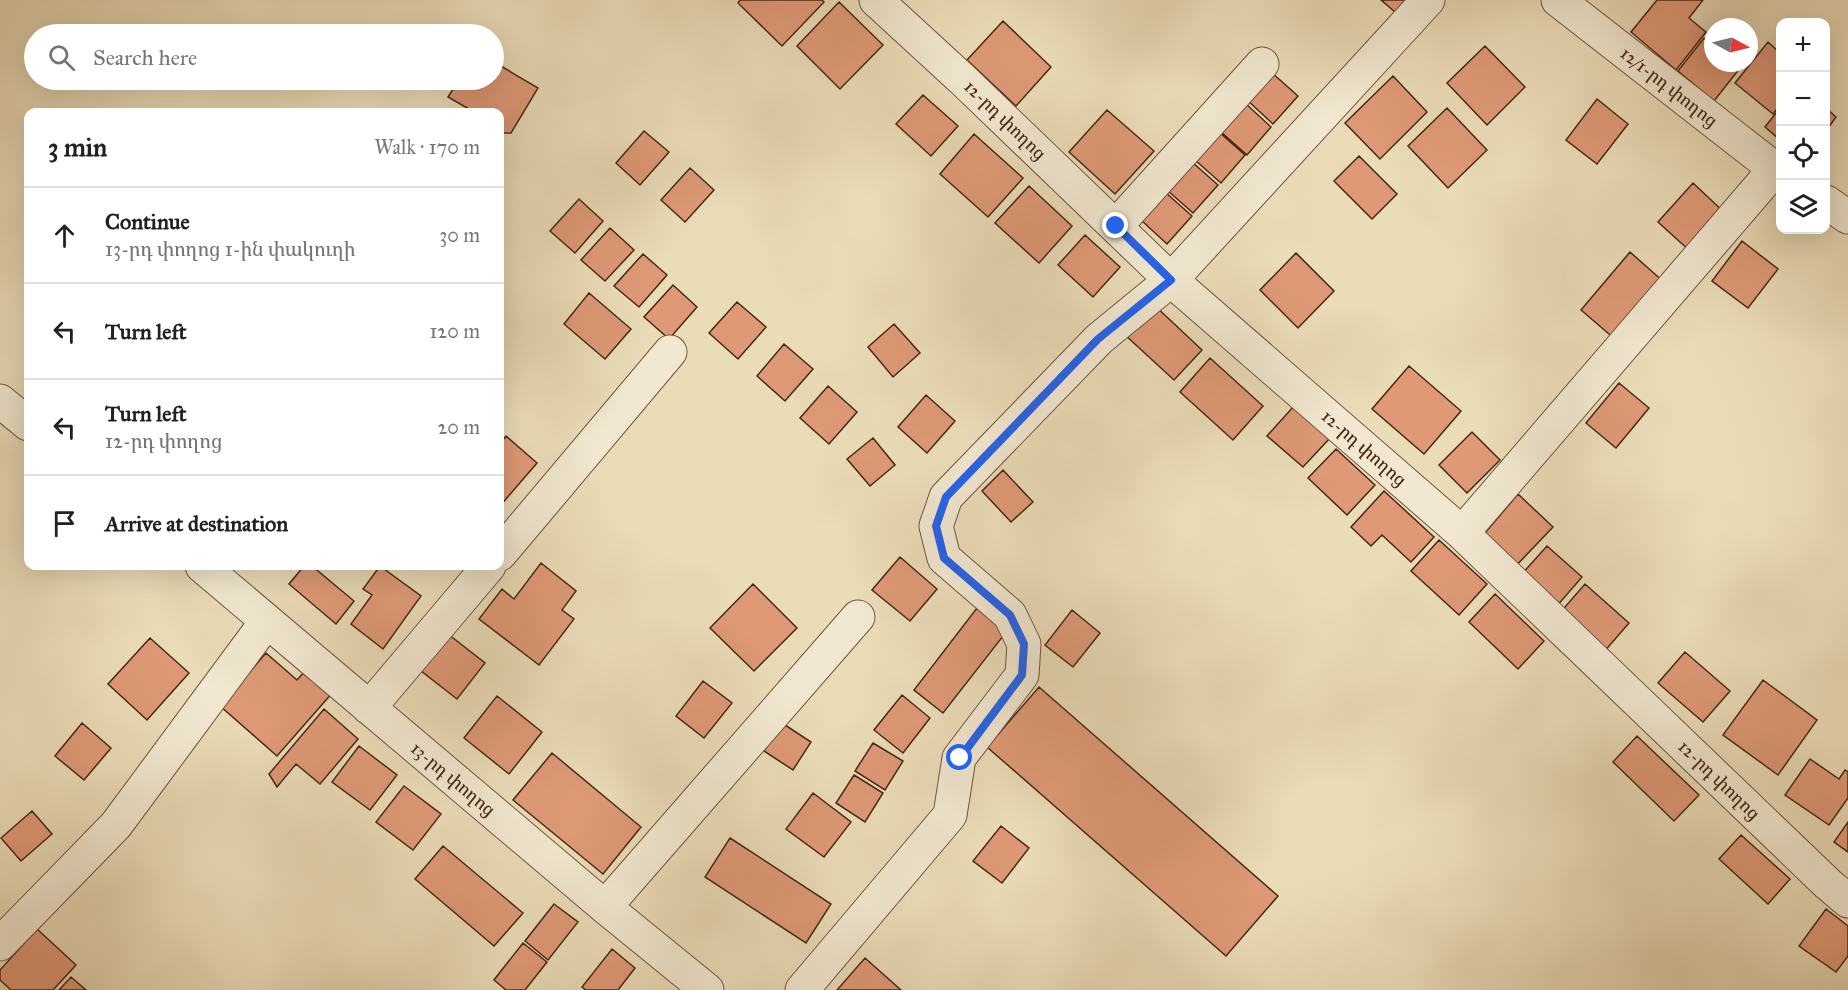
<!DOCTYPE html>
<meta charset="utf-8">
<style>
:root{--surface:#fff;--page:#f2f2f2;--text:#202124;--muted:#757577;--line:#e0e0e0}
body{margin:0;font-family:"IM FELL Great Primer","Noto Serif Armenian",serif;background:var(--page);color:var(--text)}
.controls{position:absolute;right:18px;top:18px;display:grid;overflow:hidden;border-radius:12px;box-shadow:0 6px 24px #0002}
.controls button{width:54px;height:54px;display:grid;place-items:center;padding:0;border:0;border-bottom:2px solid var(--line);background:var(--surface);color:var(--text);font:30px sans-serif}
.compass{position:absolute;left:1704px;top:18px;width:54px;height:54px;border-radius:50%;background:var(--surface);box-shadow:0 6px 24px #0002;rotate:97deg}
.stop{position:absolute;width:18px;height:18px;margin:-14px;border:4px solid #2563eb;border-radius:50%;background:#fff}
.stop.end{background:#2563eb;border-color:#fff;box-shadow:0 2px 6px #0008}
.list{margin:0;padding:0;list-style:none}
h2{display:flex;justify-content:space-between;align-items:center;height:78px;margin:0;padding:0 24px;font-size:26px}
h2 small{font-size:20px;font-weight:400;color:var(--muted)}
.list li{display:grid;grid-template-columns:39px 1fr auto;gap:18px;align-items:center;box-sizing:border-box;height:96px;padding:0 24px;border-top:2px solid var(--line)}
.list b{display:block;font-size:22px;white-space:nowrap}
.list p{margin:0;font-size:20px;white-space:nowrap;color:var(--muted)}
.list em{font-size:20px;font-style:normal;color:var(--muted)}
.icon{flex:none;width:33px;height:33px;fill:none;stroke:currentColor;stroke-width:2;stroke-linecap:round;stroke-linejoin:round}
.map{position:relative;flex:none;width:1848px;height:990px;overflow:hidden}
.search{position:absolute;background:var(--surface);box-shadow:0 6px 24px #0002;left:24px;top:24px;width:480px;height:66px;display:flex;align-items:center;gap:15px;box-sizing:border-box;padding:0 21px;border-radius:33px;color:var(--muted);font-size:22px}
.panel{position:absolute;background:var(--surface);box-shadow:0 6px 24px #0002;left:24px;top:108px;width:480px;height:462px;border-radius:12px}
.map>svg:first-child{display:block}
.building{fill:#df9977;stroke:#472815;stroke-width:1.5}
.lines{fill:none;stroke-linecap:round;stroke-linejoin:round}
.minor-casing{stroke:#70553e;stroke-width:35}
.minor{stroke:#f2e8d1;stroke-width:33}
.route{stroke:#2563eb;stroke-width:8}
.labels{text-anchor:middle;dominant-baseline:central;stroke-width:6;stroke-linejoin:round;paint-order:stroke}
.street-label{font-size:18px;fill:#472815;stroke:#f2e8d1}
</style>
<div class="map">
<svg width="1848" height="990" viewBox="0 0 1848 990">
<rect width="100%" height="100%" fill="#ebdcb8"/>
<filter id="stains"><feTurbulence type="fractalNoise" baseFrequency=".00333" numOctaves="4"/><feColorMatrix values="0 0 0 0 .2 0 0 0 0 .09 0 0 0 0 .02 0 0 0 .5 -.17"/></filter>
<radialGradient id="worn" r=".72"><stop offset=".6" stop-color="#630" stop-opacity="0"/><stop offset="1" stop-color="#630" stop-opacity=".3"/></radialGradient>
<path class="building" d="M740,0h82l2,2 -42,44 -44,-43z
M1381,0h25l-11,12z
M1657,0h46l-14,18 17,14 -30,38 -45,-38z
M839,2l44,43 -43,44 -43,-43z
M1003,21l48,46 -35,39 -49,-46z
M1704,38l9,8v17h21l6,5 -26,33 -36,-30z
M1768,42l12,11v52l-7,9 -38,-31z
M1485,46l40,41 -38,38 -40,-42z
M494,62l44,26 -27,45h-11v-21h-26l-26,-15 11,-17h35z
M1271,72l27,24 -25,28 -26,-24z
M1393,76l34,36 -47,47 -35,-36z
M923,95l35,31 -27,30 -35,-32z
M1597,99l31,25 -31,40 -31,-24z
M1245,103l26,24 -24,28 -27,-24z
M1447,108l40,42 -39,38 -40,-42z
M1780,108v32l-15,-13z
M1826,108l10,9 -10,14z
M1107,110l47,41 -39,43 -46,-42z
M644,131l25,21 -29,33 -24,-22z
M1219,132l26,23 -24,28 -26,-23z
M974,134l49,44 -35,39 -48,-43z
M1359,156l38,38 -25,25 -38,-38z
M1192,162l26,23 -25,28 -26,-23z
M690,168l24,22 -29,32 -24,-22z
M1693,183l33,31 -35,38 -33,-30z
M1029,186l43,40 -33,37 -44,-40z
M1165,192l27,24 -25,28 -26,-24z
M579,199l24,22 -28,32 -25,-22z
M610,228l24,22 -29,31 -24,-21z
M1085,235l35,32 -27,30 -35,-32z
M1742,241l36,28 -30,39 -36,-27z
M1630,252l35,31 -49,57 -35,-30z
M1296,253l38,38 -36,37 -38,-38z
M643,254l24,21 -28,32 -25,-21z
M673,285l24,22 -28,32 -25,-22z
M589,293l42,36 -26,30 -41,-35z
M737,302l29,25 -28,32 -29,-26z
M1152,303l50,47 -28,30 -50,-46z
M894,324l26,29 -27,24 -25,-30z
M784,344l29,25 -28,32 -28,-25z
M1210,358l53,48 -30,34 -53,-48z
M1409,366l52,45 -37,43 -52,-45z
M1619,383l30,25 -33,40 -30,-25z
M828,386l29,26 -28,32 -29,-26z
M926,395l29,26 -28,32 -29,-26z
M1294,406l36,32 -27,29 -36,-31z
M1472,432l28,28 -33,33 -28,-28z
M506,436l31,27 -37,43v-62z
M873,438l22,27 -25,21 -23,-27z
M1336,449l39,36 -28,30 -39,-37z
M1003,470l30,32 -22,20 -29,-31z
M1384,491l50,46 -23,25 -29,-27 -11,11 -20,-19z
M1518,494l35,33 -41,43 -33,-30z
M1439,540l48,44 -28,31 -48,-44z
M1547,546l35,31 -26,30 -35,-32z
M900,557l37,32 -27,32 -38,-31z
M541,563l35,28 -14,19 12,9 -35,46 -60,-46 23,-30 12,10z
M304,566h8l42,35 -18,23 -47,-40z
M380,566l41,30 -38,53 -32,-25 21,-29 -9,-6z
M753,584l44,44 -43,43 -44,-43z
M1585,584l44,39 -26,30 -44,-39z
M1495,594l49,47 -26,28 -49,-47z
M977,608l30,23 -64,82 -29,-23z
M1072,610l28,23 -27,34 -28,-22z
M448,634l37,29 -28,36 -37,-29z
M150,638l39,35 -42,47 -39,-36z
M1685,652l45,39 -27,31 -45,-39z
M266,653l31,27 10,-11 26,23 -56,64 -57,-50z
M1763,680l54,40 -39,55 -55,-40z
M703,681l29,22 -28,35 -28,-22z
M1039,687l239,209 -52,60 -239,-209z
M902,695l28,23 -27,35 -29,-23z
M497,696l45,36 -33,42 -45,-36z
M324,709l34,30 -38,45 -24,-20 -19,23 -8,-13z
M82,723l29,25 -27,32 -29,-24z
M782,723l29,19 -18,28 -29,-19z
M1637,736l62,59 -25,26 -61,-59z
M873,743l30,18 -18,29 -30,-19z
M359,746l38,29 -27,35 -38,-28z
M552,753l89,74 -38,47 -90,-74z
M1810,759l29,20 6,-9 3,2v26l-19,27 -44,-30z
M854,775l29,18 -18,29 -29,-19z
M404,786l37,28 -28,36 -37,-28z
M813,793l38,29 -27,35 -38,-28z
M32,811l20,23 -31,27 -20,-23z
M1848,822v30l-14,-10z
M1001,826l28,22 -27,35 -29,-22z
M1741,835l49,44 -22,25 -49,-45z
M730,838l101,66 -25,39 -101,-66z
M443,846l80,67 -29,33 -79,-67z
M554,904l24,18 -30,38 -23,-19z
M1826,909l22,17v30l-12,16 -37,-26z
M37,929l39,36 -23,25h-42l-11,-10v-10z
M523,943l24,19 -22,28h-19l-12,-10z
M612,949l23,19 -17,22h-32l-4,-3z
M865,958l36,32h-64z
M71,977l15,13h-27z"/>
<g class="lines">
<g class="minor-casing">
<path id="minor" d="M876,0l86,79 209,201 291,253 366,351 20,17
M1558,0l222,173
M1826,202l22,15
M1116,226l146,-162
M0,401l28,23
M1462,533l313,-364
M500,554l170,-202
M202,566l403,341 102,83
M369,708l120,-142
M605,907l253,-290
M0,944l116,-119 151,-204
M802,990l148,-175 9,-57 63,-83 2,-31 -14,-29 -66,-57 -8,-32 10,-29 153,-158 72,-59 257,-280"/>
</g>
<use href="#minor" class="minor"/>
</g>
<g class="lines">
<path class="route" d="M960,758l62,-83 2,-31 -14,-29 -66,-57 -8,-32 10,-29 152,-158 73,-59 -55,-54"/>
</g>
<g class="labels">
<g class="street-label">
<text transform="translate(1669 87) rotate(38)">12/1-րդ փողոց</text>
<text transform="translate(1005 120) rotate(44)">12-րդ փողոց</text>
<text transform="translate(1364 448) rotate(41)">12-րդ փողոց</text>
<text transform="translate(453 779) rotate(40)">13-րդ փողոց</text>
<text transform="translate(1719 780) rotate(44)">12-րդ փողոց</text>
</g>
</g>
<rect width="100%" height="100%" filter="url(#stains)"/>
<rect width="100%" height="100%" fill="url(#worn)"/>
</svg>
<div class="controls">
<button>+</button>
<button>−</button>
<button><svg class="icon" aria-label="locate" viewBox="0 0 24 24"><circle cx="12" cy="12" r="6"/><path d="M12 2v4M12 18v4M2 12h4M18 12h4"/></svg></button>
<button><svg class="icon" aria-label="layers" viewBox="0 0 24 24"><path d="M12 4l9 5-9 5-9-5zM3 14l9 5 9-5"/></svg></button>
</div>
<svg class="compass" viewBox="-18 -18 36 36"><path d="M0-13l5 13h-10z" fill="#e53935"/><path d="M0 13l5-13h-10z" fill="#757577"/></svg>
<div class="stop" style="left:960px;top:758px"></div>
<div class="stop end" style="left:1116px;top:226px"></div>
<div class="search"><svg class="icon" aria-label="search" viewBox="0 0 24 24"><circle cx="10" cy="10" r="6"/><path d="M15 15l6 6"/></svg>Search here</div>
<section class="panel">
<h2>3 min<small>Walk · 170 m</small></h2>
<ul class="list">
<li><svg class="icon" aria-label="ahead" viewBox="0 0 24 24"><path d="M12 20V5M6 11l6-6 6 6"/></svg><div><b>Continue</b><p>13-րդ փողոց 1-ին փակուղի</p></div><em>30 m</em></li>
<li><svg class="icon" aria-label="left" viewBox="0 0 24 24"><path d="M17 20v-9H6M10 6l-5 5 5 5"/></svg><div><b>Turn left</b></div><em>120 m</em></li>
<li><svg class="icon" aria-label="left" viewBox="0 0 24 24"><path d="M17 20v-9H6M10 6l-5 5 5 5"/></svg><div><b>Turn left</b><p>12-րդ փողոց</p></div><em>20 m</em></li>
<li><svg class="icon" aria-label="arrive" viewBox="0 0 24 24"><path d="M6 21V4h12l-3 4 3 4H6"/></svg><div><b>Arrive at destination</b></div></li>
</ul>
</section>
</div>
